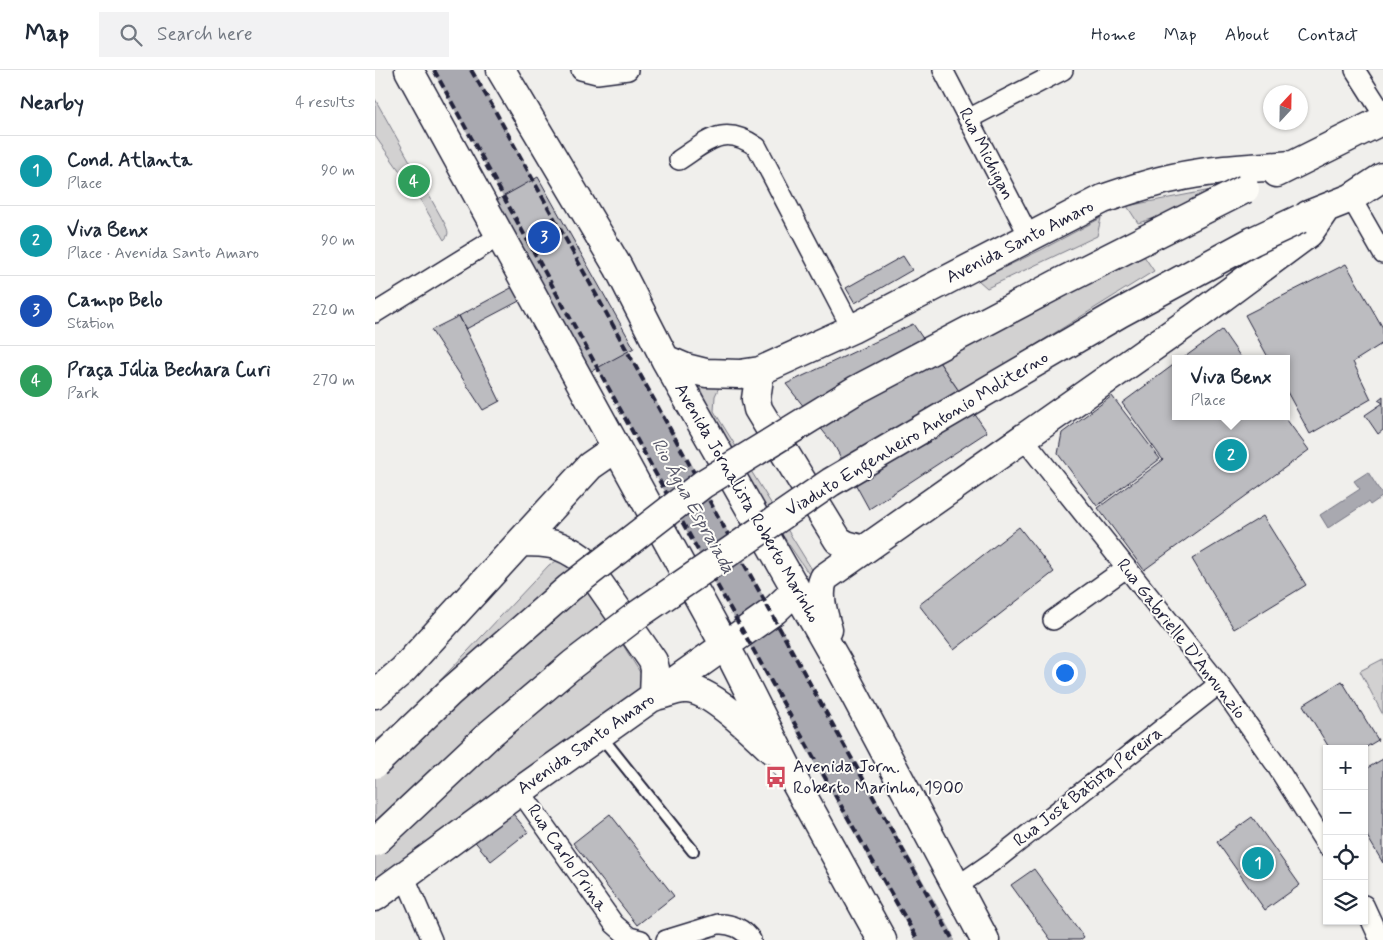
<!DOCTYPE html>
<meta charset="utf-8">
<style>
:root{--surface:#fff;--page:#f2f2f3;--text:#1f2937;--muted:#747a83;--line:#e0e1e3;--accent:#1a73e8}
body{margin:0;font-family:Mynerve,sans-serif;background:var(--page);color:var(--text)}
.controls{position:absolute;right:15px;bottom:15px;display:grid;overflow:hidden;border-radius:0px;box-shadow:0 1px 4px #0004}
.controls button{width:45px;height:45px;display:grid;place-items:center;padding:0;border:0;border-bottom:1px solid var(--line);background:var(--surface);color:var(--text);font:25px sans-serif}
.compass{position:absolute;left:888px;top:15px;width:45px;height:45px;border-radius:50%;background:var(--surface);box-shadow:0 1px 4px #0004;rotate:22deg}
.you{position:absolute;left:689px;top:602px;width:18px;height:18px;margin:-12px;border:4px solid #fff;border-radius:50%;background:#1a73e8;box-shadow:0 0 0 8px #1a73e833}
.badge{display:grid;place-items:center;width:32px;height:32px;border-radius:50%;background:var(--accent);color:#fff;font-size:16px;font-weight:700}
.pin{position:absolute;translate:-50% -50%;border:2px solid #fff;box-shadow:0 1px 5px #0006}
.popup{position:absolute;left:797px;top:285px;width:118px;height:65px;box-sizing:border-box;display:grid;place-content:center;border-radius:0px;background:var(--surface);filter:drop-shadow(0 1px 4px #0005);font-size:16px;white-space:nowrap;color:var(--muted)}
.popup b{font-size:19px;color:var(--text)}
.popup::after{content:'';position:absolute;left:50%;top:100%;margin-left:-10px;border:10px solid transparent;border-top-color:var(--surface)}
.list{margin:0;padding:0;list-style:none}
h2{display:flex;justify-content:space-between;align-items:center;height:65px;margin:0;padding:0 20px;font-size:21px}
h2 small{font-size:16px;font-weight:400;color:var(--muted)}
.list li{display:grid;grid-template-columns:32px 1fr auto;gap:15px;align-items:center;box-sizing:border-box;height:70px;padding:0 20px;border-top:1px solid var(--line)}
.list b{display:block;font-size:19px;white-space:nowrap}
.list p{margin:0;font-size:16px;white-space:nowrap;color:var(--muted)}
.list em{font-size:16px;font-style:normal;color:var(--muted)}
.icon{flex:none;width:28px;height:28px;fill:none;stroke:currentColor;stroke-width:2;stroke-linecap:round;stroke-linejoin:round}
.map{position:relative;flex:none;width:1008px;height:870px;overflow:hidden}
header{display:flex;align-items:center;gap:30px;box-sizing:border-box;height:70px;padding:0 25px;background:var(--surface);border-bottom:1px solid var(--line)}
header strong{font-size:24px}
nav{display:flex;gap:28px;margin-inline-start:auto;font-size:18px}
.search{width:350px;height:45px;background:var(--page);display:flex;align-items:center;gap:12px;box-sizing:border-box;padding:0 18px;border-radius:0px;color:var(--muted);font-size:19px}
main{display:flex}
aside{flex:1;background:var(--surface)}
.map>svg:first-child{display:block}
.green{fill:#d2d1d1;stroke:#7a7a86}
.water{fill:#a9a9b0;stroke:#737381}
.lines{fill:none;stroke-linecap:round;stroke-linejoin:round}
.river{stroke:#a9a9b0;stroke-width:36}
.building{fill:#bcbcc0;stroke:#22223b}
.lane-casing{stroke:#22223b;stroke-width:14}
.street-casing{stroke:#22223b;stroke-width:22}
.primary-casing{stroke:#22223b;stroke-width:31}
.lane{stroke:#fdfcf7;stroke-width:10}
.street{stroke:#fdfcf7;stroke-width:19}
.primary{stroke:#fdfcf7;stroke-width:28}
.rail{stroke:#22223b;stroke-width:4;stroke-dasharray:8 4;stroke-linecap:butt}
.primary-bridge-casing{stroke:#22223b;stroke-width:31;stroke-linecap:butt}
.primary-bridge{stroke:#fdfcf7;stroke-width:28}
.labels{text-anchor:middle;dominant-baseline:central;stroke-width:4;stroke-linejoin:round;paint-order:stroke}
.street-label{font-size:18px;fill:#22223b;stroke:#fdfcf7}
.poi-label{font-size:18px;fill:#22223b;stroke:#fdfcf7;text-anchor:start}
.water-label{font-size:19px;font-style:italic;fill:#58586a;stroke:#fdfcf7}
</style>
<header>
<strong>Map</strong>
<div class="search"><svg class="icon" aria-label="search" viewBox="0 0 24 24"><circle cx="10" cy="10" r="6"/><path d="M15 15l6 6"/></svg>Search here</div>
<nav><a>Home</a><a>Map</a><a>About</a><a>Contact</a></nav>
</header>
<main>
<aside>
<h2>Nearby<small>4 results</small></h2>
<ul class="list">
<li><span class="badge" style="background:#0f9aa8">1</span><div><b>Cond. Atlanta</b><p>Place</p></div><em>90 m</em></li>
<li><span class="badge" style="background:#0f9aa8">2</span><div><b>Viva Benx</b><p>Place · Avenida Santo Amaro</p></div><em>90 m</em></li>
<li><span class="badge" style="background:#1a4fb4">3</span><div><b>Campo Belo</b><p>Station</p></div><em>220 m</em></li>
<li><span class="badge" style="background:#2e9e5b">4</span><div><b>Praça Júlia Bechara Curi</b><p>Park</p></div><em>270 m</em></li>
</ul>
</aside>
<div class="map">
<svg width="1008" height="870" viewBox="0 0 1008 870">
<rect width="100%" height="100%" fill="#f0efec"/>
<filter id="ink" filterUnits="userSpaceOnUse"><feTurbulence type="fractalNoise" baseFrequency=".02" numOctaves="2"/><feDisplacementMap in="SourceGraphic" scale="10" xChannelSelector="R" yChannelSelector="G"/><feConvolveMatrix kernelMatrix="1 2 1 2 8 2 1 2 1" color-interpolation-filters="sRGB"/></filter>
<g filter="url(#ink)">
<path class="green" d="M0,29l70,125c3,7 5,10 -1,16l-23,-39 -46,-65z
M836,120l6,1 5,8 -84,24 -11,-17z
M726,148l-4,18 -110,52 -9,-8 63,-30z
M765,180l14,21 -194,121 -20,-29z
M322,309l23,6 -5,11 -1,15 102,165 -4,1 -4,-4 -47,-70 -46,-83 -14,-29z
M187,487l8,3 76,122v6l-271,203v-150l26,-19 148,-157z
M1008,589v56l-23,-44z"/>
<path class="water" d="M993,402l15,24 -13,9 -2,-3 -40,26 -8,-13 40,-26 -6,-8z"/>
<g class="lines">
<path class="river" d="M78,0l90,162
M214,246l234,426 113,198"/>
</g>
<path class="building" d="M163,107l96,171 -44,24 -93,-172z
M528,186l9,14 -57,33 -9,-15z
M971,194l37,64v15l-30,19 18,37 -61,35 -24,-44v-31h-17l-24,-44z
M162,204l7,14 -78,41 -7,-13z
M84,246l41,85 -17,9 -52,-80z
M538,254l74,108 -118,77 -35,-64 -48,-61z
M847,260l20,29h-60z
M801,293v53h108l25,34 -165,120 -46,-62 65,-48 -41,-57z
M737,326l48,63 -63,47 -39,-52 4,-21z
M1008,326v34l-5,4 -13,-19 18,-12 -5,-3z
M888,446l43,69 -72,44 -42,-70z
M644,457l35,45 -100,78 -35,-45z
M967,611l36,59 -15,9h-33l-27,-44z
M1008,689v104l-19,-32v-61z
M134,739l19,23 -37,29 -19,-23z
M235,744l64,82 -37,29 -64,-82z
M877,747l48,68 -35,25 -48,-68z
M659,799l50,68 -4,3h-29l-40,-55z"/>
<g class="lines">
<g class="lane-casing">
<path id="lane" d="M225,665l93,116"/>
</g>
<g class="street-casing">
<path id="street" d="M206,0l16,4 31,-4
M568,0l87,168
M980,0l28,44
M593,49l95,-49
M304,90c29,-19 44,-37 78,-13l95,182
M976,128l32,56
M0,243l126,-78
M649,369l195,245 55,78 53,84
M678,550l73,-52
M145,721l94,133 15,13 12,3
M29,805l28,65
M581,817l42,-29 221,-174
M989,835l16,35
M291,870l52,-16c13,-1 26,5 33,16"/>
</g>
<g class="primary-casing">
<path id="primary" d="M34,0l325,592 55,109 93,169
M126,0l117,197 47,92 175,308 145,273
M902,103l106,-53
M933,145l43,-17 32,-21
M290,289l21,9 20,5 34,1 20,-3 92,-42 251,-130c23,-8 46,-16 70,-21 39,-9 80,-10 120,-13
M385,301l-4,28 2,10 80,131 8,5 18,5
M147,472c26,0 38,1 60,17l71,102 2,8 -1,28
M453,560c-5,-17 -11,-36 -4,-52l373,-262 112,-83 17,-25
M0,624l28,-24 187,-204 26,-18
M285,625c8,-2 18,-7 27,-6 24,1 67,44 85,61
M0,827l145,-106 255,-181 21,-20"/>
</g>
<use href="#lane" class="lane"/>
<use href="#street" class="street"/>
<use href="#primary" class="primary"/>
<path class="rail" d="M59,0c160,291 318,583 484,870
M96,0l22,37 326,593 134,240"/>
<g class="primary-bridge-casing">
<path id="primary-bridge" d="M0,694l75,-72 119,-104 134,-104 153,-94 207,-109 182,-92
M0,772l116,-109 82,-69 63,-48 195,-134 289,-169 133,-72 47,-22"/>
</g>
<use href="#primary-bridge" class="primary-bridge"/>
</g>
</g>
<defs>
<g id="bus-bare" transform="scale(1.725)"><path d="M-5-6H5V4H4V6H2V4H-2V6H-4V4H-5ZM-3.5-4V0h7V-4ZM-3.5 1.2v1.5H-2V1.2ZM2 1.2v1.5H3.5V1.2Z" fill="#d1495b" stroke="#fdfcf7" stroke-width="2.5" paint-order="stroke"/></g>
</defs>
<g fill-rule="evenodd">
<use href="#bus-bare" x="401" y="707"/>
</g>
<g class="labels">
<g class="street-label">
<text transform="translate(611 84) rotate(63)">Rua Michigan</text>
<text transform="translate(645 172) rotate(-27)">Avenida Santo Amaro</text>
<text transform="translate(542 364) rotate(-31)">Viaduto Engenheiro Antonio Moliterno</text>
<text transform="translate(372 433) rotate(60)">Avenida Jornalista Roberto Marinho</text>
<text transform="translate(806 569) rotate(52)">Rua Gabrielle D'Annunzio</text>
<text transform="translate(211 674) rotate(-35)">Avenida Santo Amaro</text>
<text transform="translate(713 717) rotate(-38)">Rua José Batista Pereira</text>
<text transform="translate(192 788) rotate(55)">Rua Carlo Prina</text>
</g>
<g class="poi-label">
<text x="418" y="697">Avenida Jorn.<tspan x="418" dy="21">Roberto Marinho, 1900</tspan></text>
</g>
<g class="water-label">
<text transform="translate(318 436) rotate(61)">Rio Água Espraiada</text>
</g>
</g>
</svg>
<div class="controls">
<button>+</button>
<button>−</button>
<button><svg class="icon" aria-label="locate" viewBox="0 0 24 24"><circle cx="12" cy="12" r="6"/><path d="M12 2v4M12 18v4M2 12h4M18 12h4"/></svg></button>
<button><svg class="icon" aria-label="layers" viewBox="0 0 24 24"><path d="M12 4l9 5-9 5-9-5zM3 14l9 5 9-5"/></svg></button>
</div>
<svg class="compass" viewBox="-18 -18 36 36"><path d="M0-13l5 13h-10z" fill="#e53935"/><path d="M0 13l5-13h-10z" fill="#747a83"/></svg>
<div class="you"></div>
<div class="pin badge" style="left:883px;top:793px;background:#0f9aa8">1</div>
<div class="pin badge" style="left:856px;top:385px;background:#0f9aa8">2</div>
<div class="popup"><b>Viva Benx</b>Place</div>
<div class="pin badge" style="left:169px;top:167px;background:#1a4fb4">3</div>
<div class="pin badge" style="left:39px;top:111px;background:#2e9e5b">4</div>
</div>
</main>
